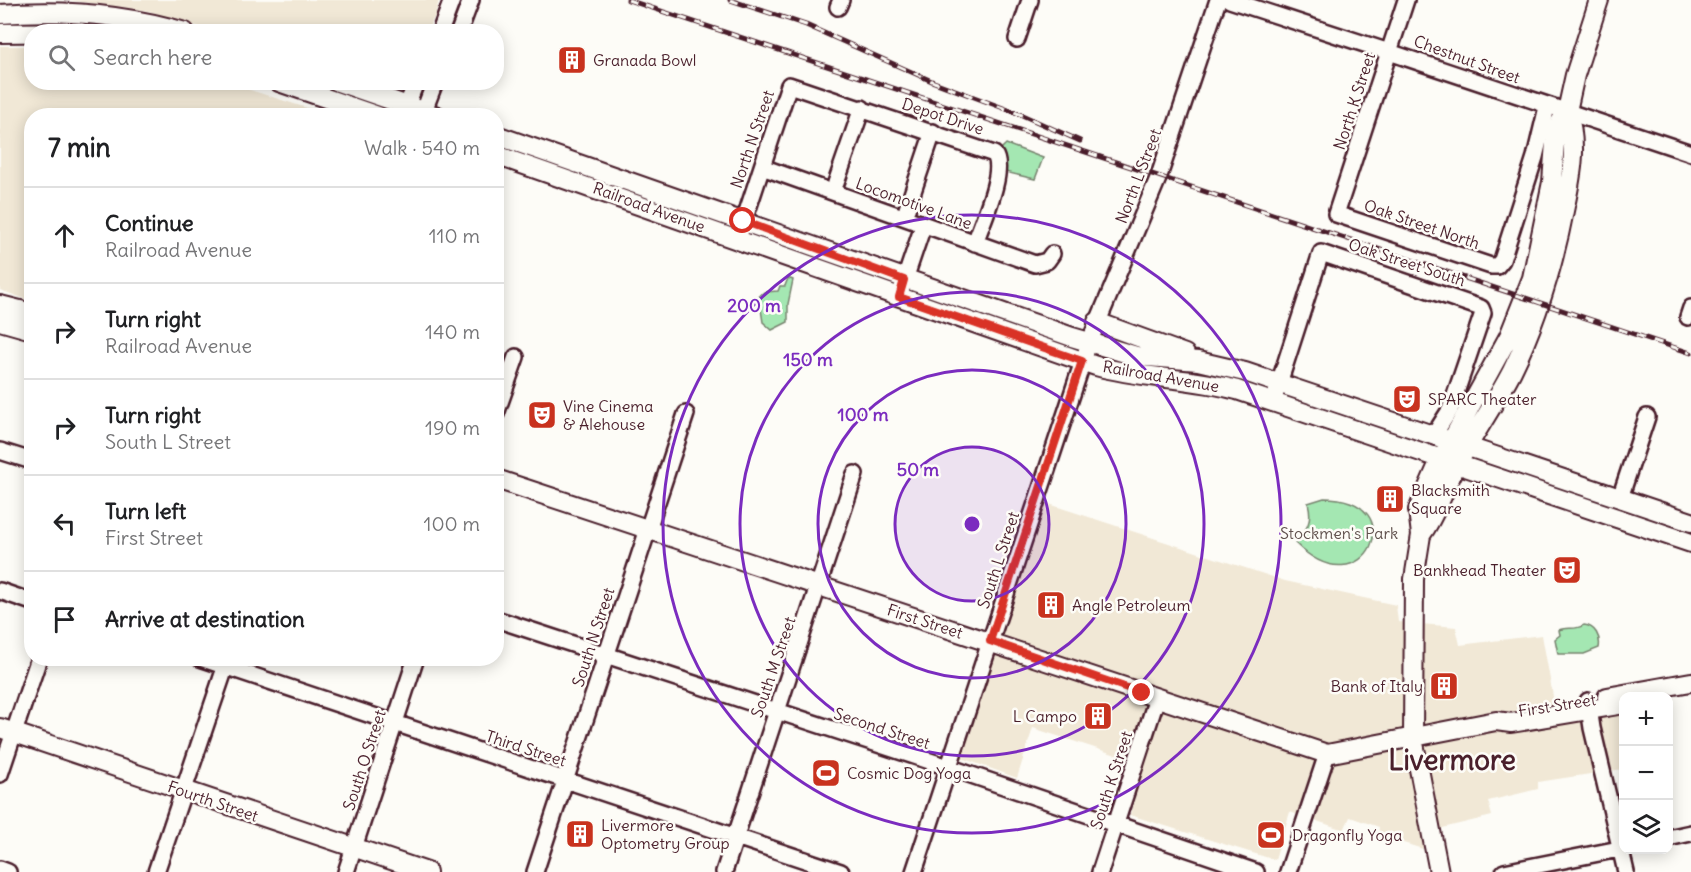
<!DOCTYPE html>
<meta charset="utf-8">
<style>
:root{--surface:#fff;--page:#f6f6f6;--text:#202124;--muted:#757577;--line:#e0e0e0}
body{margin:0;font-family:Delius,sans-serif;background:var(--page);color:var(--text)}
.controls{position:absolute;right:18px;bottom:18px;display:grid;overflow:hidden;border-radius:12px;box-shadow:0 3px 15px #0003}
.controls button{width:54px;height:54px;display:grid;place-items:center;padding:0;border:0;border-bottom:2px solid var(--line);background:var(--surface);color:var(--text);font:30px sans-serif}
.stop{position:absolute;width:18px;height:18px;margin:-14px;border:4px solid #d93025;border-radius:50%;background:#fff}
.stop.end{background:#d93025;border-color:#fff;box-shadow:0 2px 6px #0008}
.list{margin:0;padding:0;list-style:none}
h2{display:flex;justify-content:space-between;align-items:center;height:78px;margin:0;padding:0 24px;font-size:26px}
h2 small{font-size:20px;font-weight:400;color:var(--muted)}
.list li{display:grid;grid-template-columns:39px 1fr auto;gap:18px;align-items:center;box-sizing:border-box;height:96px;padding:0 24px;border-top:2px solid var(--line)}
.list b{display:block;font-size:22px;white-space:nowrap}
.list p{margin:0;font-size:20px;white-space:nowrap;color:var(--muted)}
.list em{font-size:20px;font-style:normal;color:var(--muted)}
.icon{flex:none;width:33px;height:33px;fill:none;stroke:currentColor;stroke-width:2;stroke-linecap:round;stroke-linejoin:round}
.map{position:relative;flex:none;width:1691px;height:872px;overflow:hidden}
.search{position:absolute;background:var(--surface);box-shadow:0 3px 15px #0003;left:24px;top:24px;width:480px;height:66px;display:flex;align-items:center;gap:15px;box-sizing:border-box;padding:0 21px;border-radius:24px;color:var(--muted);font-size:22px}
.panel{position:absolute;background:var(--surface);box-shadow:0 3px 15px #0003;left:24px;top:108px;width:480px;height:558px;border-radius:24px}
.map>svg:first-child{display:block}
.built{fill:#f1e8d6}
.green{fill:#a4e7b2;stroke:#77836e;stroke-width:1.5}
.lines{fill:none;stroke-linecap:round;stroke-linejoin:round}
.minor-casing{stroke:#4a1f2b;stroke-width:20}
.major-casing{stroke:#4a1f2b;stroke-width:22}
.minor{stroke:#fdfcf7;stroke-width:15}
.major{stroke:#fdfcf7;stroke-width:18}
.rail-casing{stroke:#4a1f2b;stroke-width:5}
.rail{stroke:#fdfcf7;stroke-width:3;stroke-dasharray:9;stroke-linecap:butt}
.route{stroke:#d93025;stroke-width:8}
.ring{fill:none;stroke:#7b2cbf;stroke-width:3}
.labels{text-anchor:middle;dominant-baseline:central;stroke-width:5;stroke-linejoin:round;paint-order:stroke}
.street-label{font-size:16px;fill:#4a1f2b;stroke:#fdfcf7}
.poi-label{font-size:16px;fill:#4a1f2b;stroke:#fdfcf7;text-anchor:start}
.park-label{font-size:16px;fill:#60514d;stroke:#fdfcf7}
.town-label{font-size:28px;font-weight:bold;fill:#4a1f2b;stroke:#fdfcf7}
.centre{fill:#7b2cbf;stroke:#fdfcf7;stroke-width:3}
.ring-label{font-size:18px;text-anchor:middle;font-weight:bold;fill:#7b2cbf;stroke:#fdfcf7;stroke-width:5;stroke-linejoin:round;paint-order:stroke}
</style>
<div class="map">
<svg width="1691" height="872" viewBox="0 0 1691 872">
<rect width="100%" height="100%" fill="#fdfcf7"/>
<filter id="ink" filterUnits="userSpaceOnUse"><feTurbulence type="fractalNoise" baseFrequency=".0167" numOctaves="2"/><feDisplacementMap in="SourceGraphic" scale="12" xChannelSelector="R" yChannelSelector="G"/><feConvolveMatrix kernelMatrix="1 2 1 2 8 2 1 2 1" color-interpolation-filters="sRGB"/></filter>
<g filter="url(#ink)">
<path class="built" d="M69,0h370l-4,16 -9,16 -214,-1 -63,-20z
M0,46h31l1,36 196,1 101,32 -297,1 -1,185 -31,-11z
M1046,503l239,78 111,24 2,17 58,5 4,18 82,-10 16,89 65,-11v56l-85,13v7l-50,12 4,15 -70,17 4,17 -48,-15 1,-8 -29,-10 -6,13 -54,-18 -15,48 -145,-45 14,-51 -111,-36 -16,50 -58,-21z"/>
<path class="green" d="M1006,144l37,14 -8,21 -30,-7v-11l-5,-11z
M788,278l5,2 -5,24v18l-16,8 -9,-8 -4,-26 5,-4 14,-1 2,-5h5z
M1324,498c91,0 42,115 -29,45 12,-13 18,-22 13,-40z
M1584,625c11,1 17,12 15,23l-15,6h-26l-3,-15 5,-4 -1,-5c9,-4 16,1 25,-5z"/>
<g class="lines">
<g class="minor-casing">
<path id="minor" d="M1230,0c154,50 308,101 461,153
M1406,0l-70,214 155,52h6l5,-6 33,-103 12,-50
M838,7l3,-7
M440,32l12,-32
M459,32l12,-32
M1017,39l13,-39
M403,116l13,-34
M422,116l13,-34
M762,167l273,97 12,-3 5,-7
M836,183l26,-75
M907,209l26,-77
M740,233l49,-148 205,69c13,16 -13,70 -19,89
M902,288l21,-62
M1688,317l3,-9
M1273,402l48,-149 160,55 2,5 -33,97 -16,25
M496,414l20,-57
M0,451l32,10
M1620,498l27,-81
M0,591l32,11
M496,619l452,148 308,105
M200,658l641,214
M1588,701l4,27 34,144
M0,774l39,-116
M1668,838l23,-5
M0,869l8,3
M156,872l72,-213
M346,872l70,-214
M535,872l151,-458
M724,872l131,-398
M914,872l175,-529 70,-167 59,-176
M1100,872l57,-174
M1288,872l39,-118
M1504,872l120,-24"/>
</g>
<g class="major-casing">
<path id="major" d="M0,14c63,-5 124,0 185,18
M0,33l80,-1
M279,82l99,34
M338,82l99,34
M496,135l576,202 64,19 62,5 47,11 446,150
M496,155l600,211c47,13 95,11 141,24l454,153
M0,305l32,8
M0,321l32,9
M1097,322l88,32
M496,479l831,275 169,-33 15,2 113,-19
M1421,535c14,-19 21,-40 31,-61 18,-35 42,-68 60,-103 26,-53 42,-108 53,-165 7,-32 13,-63 2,-95
M1607,697l84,-15
M0,728l427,144
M1439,872l-26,-134 1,-159 7,-44 -3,-25 19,-43 72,-131 23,-58 20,-96 4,-53 11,-18 8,-36 24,-75"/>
</g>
<use href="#minor" class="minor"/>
<use href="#major" class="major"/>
<g class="rail-casing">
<path id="rail" d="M628,0l1063,353
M730,0l76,25 128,57 88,33 58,26"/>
</g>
<use href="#rail" class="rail"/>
</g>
</g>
<g class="lines" filter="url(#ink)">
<path class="route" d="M743,221l161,59 -5,17 183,64 -92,280 152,52"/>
</g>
<circle cx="972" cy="524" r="77" fill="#7b2cbf" fill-opacity=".12"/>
<g class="ring">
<circle cx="972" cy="524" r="77"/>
<circle cx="972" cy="524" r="154"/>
<circle cx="972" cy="524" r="232"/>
<circle cx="972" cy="524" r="309"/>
</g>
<defs>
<g id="building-square" transform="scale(1.5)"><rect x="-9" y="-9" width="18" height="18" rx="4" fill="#c8321e" stroke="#fdfcf7"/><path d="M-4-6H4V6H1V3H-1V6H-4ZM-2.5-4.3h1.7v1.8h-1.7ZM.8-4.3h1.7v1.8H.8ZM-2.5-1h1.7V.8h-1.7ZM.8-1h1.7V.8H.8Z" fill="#fff"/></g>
<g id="theatre-square" transform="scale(1.5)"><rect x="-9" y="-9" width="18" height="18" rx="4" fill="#c8321e" stroke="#fdfcf7"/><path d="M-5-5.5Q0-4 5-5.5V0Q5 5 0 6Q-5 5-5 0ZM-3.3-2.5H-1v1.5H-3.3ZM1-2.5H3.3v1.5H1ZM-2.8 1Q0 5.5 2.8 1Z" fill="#fff"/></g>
<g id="stadium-square" transform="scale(1.5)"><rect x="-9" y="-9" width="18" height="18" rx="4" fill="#c8321e" stroke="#fdfcf7"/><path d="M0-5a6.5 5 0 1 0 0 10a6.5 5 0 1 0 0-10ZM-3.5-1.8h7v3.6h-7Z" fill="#fff"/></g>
</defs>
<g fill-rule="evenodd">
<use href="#building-square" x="572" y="60"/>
<use href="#theatre-square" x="1407" y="399"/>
<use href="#theatre-square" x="542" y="415"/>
<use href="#building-square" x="1390" y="499"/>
<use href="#theatre-square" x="1567" y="570"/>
<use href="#building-square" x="1051" y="605"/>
<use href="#building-square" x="1444" y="686"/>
<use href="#building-square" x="1098" y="716"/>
<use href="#stadium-square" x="826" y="773"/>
<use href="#building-square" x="580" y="834"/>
<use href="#stadium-square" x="1271" y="835"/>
</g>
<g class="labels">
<g class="street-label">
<text transform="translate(1467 59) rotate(20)">Chestnut Street</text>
<text transform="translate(1354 101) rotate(-72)">North K Street</text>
<text transform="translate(943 116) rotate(18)">Depot Drive</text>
<text transform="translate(752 139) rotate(-71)">North N Street</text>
<text transform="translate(1138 176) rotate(-69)">North L Street</text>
<text transform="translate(914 203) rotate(20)">Locomotive Lane</text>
<text transform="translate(649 207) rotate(20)">Railroad Avenue</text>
<text transform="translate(1422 224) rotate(19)">Oak Street North</text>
<text transform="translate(1407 262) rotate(18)">Oak Street South</text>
<text transform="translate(1161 376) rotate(10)">Railroad Avenue</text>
<text transform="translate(998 560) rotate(-72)">South L Street</text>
<text transform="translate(925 621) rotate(18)">First Street</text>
<text transform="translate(593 637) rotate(-72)">South N Street</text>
<text transform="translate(773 667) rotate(-71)">South M Street</text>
<text transform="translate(1557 705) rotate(-9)">First Street</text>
<text transform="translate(882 728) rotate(18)">Second Street</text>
<text transform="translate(526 748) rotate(18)">Third Street</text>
<text transform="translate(364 760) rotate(-72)">South O Street</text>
<text transform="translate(1111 780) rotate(-72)">South K Street</text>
<text transform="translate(213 801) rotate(19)">Fourth Street</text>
</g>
<g class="poi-label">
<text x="593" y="60">Granada Bowl</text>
<text x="1428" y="399">SPARC Theater</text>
<text x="563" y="406">Vine Cinema<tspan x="563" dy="18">&amp; Alehouse</tspan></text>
<text x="1411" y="490">Blacksmith<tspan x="1411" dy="18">Square</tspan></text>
<text x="1546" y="570" text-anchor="end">Bankhead Theater</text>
<text x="1072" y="605">Angle Petroleum</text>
<text x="1423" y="686" text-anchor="end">Bank of Italy</text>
<text x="1077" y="716" text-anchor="end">L Campo</text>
<text x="847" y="773">Cosmic Dog Yoga</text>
<text x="601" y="825">Livermore<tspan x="601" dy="18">Optometry Group</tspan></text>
<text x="1292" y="835">Dragonfly Yoga</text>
</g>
<g class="park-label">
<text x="1339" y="533">Stockmen's Park</text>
</g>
<g class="town-label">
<text x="1452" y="760">Livermore</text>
</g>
</g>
<circle cx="972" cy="524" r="9" class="centre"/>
<g class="ring-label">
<text x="754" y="312">200 m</text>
<text x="808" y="366">150 m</text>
<text x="863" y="421">100 m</text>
<text x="918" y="476">50 m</text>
</g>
</svg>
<div class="controls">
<button>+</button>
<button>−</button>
<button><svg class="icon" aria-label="layers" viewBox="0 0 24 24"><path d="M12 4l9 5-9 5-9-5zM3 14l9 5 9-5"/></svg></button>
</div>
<div class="stop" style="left:743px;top:221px"></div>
<div class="stop end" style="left:1142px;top:693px"></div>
<div class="search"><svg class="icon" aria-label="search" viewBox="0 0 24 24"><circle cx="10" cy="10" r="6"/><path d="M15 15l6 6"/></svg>Search here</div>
<section class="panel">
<h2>7 min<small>Walk · 540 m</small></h2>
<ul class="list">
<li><svg class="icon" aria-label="ahead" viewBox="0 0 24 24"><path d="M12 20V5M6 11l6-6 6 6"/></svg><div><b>Continue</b><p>Railroad Avenue</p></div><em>110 m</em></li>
<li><svg class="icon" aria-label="right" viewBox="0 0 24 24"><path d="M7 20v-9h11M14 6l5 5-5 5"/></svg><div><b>Turn right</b><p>Railroad Avenue</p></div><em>140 m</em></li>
<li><svg class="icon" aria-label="right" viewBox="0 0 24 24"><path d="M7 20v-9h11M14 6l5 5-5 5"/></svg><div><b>Turn right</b><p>South L Street</p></div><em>190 m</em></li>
<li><svg class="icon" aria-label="left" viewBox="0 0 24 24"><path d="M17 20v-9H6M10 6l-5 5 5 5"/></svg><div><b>Turn left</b><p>First Street</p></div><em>100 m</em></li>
<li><svg class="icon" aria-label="arrive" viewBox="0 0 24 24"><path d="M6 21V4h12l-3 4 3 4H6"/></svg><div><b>Arrive at destination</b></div></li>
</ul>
</section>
</div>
